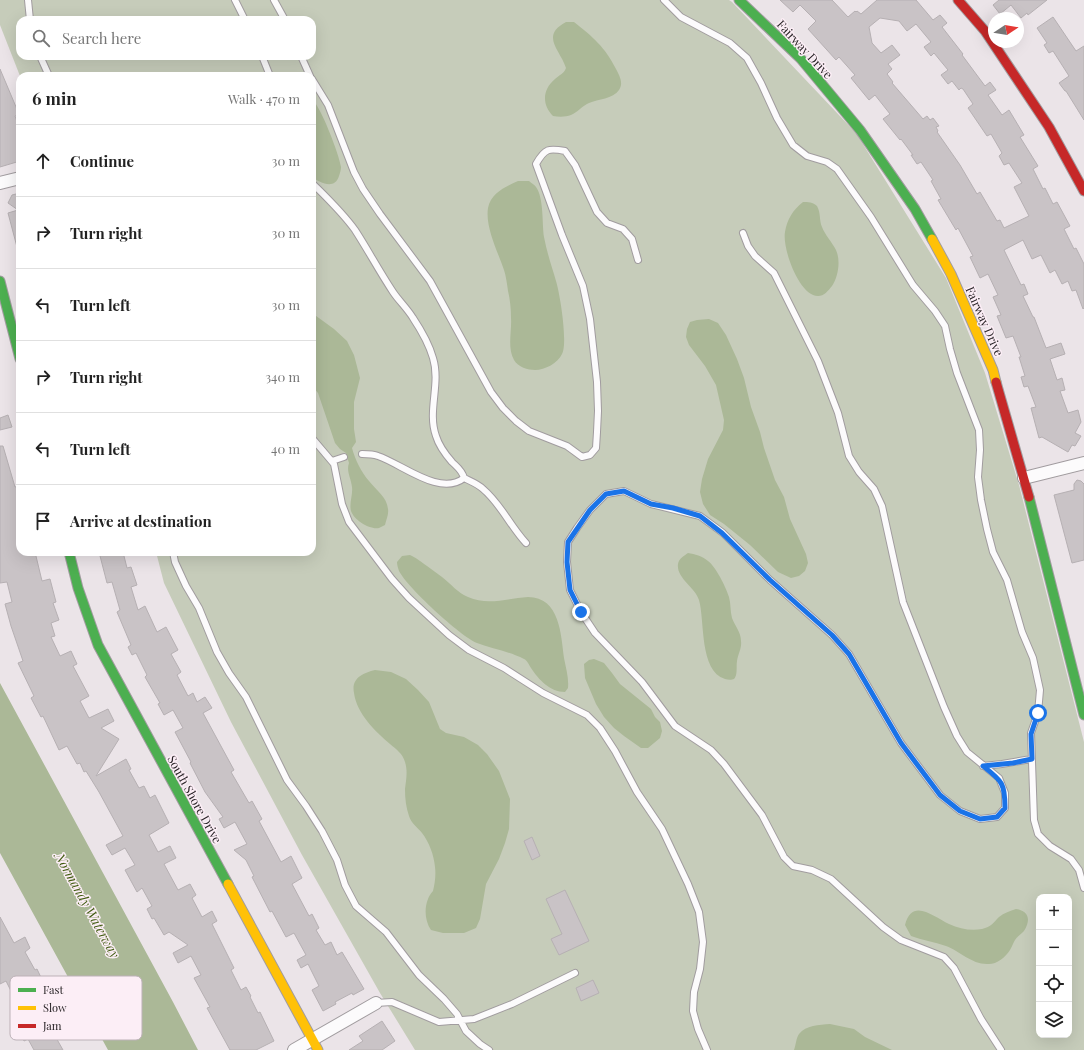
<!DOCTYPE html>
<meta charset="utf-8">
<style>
:root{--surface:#fff;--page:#f6f6f6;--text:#222;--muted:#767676;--line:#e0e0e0}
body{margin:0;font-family:"Playfair Display",serif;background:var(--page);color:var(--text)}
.controls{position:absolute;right:12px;bottom:12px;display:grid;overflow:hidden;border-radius:8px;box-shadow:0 4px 16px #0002}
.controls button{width:36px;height:36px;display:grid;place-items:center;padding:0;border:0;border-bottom:1px solid var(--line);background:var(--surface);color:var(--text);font:20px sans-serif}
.compass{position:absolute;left:988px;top:12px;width:36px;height:36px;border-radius:50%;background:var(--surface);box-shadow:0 4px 16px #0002;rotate:78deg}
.stop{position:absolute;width:12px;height:12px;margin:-9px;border:3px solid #1a73e8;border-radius:50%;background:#fff}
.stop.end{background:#1a73e8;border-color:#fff;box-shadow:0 1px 4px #0008}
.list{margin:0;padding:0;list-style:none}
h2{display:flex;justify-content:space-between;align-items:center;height:52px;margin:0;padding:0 16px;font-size:17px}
h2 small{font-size:13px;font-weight:400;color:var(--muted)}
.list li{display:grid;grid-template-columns:26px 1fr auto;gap:12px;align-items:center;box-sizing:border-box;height:72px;padding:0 16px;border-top:1px solid var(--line)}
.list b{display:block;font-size:15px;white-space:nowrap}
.list em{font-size:13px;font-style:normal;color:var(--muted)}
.icon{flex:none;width:22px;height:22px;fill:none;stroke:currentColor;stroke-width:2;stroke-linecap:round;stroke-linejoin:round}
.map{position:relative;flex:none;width:1084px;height:1050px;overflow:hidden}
.search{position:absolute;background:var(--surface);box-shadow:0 4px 16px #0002;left:16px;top:16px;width:300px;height:44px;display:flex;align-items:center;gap:10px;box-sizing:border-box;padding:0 14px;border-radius:12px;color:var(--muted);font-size:15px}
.panel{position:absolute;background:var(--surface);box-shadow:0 4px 16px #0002;left:16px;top:72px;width:300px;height:484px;border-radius:12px}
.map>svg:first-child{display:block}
.green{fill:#c6ccba;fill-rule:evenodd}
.water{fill:#abb897}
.building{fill:#c9c3c6;stroke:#b6b0b3;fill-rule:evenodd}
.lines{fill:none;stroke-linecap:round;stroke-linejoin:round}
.lane-casing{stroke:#a19c9f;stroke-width:8}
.street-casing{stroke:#a19c9f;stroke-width:14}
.fast-casing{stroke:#a19c9f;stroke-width:11}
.slow-casing{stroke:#a19c9f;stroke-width:11}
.jam-casing{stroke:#a19c9f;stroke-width:11}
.lane{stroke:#fcfbfc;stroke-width:6}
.street{stroke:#fcfbfc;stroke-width:12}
.fast{stroke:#4caf50;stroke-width:9}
.slow{stroke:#ffc107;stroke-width:9}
.jam{stroke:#c62828;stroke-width:9}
.route{stroke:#1a73e8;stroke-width:5}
.labels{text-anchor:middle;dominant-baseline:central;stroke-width:3;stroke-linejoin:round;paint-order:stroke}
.street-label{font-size:12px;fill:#272225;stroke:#fceef6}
.water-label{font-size:13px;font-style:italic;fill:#405b10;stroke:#fceef6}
.key{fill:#fceef6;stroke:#bcb1b7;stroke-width:1}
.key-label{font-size:11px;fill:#272225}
</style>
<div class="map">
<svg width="1084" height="1050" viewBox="0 0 1084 1050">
<rect width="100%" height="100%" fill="#ebe4e8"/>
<path class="green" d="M0,0h729l3,2 124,131 90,145 39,95 34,112 65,257v308h-669l-35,-57 -78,-138 -71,-133 -67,-139 -8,-31h156v-476h-292l-20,-51zM20,20h292v36h-292zM1039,897h30v138h-30z"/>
<path class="water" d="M566,22h8c19,15 31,25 42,47 3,6 8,14 3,21 -6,9 -21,9 -30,13 -7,3 -11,9 -18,12 -5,2 -12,2 -18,1 -11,-11 -11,-26 2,-37 4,-4 9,-5 11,-11 -6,-19 -26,-32 0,-46z
M312,99c9,8 27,55 29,68 0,3 -1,6 -2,9 -4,14 -19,7 -27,1z
M518,181h11c2,2 6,4 7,6 8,11 6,37 8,50 3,16 8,30 12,44 4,13 12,62 6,73 -4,9 -17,16 -27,16 -7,0 -17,-3 -21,-10 -7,-12 -2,-30 -3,-42 0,-9 -1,-19 -3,-27 -1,-7 -2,-15 -4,-21 -6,-18 -19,-43 -16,-62 3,-15 17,-21 30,-27z
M803,202c5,0 10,0 14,4 4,7 2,14 5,21 3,8 10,15 14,23 5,11 2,27 -4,36 -4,5 -8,10 -14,10 -19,0 -36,-48 -33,-64 2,-13 8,-22 18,-30z
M312,313l22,16 13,12 7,14 6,23 -6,24v27l2,13 -4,6c3,11 9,24 17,33 7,9 18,16 19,28 1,5 -2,11 -3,16 -2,1 -4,2 -6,3 -9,2 -25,-8 -28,-17 -2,-8 2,-16 1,-24 -1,-9 -6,-16 -3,-24l-3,-10 -6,-4 -5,-6 -17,-50 -6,-7z
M709,319l9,4 8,12 11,24 7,19 7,29 9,25 4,16 11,32 9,17 6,22 16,35 2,9 -3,8 -6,5 -8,2 -13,-6 -28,-27 -26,-21 -14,-9 -7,-11 -3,-12 2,-13 6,-20 15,-29 1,-10 -8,-35 -11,-19 -16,-21 -3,-8 1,-8 3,-7 7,-2z
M688,553c7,1 14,3 20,8 8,6 18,26 21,36 2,7 1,14 3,21 3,8 9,14 9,23 1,7 -3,13 -4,20 -1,5 1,14 -3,18 -2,1 -6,1 -9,0 -26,-8 -20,-58 -26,-79 -4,-13 -23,-22 -21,-36 1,-6 6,-8 10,-11z
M410,555c7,3 11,7 17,11 5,4 10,7 15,11 9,7 16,16 26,20 20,9 40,1 60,0 32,0 33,38 36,61 2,11 5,20 4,30l-3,4c-15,0 -26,-12 -34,-24 -2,-3 -4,-8 -7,-9 -15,-8 -32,-10 -47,-16 -17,-7 -70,-56 -78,-72 -1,-3 -2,-6 -2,-9l5,-6z
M594,659l10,4 8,10 8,11 31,25 4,8 5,5 2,9 -2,7 -12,10h-7l-17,-12 -10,-8 -10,-11 -8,-13 -11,-26 -1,-14 5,-4z
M375,670l16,2 15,7 12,11 11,12 11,27 6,4 18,4 14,8 9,9 12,17 11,28 -1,30 -4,14 -6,16 -13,25 -6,35 -4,9 -12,5h-21l-12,-3c-6,-9 -7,-21 -3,-31 1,-3 3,-6 5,-8 2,-8 3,-17 2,-24 -1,-12 -6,-25 -13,-34 -4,-5 -11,-10 -13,-17 -3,-9 -4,-17 -4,-27 1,-8 3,-18 0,-27 -2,-8 -9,-13 -15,-18 -15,-13 -33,-30 -36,-51 -3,-15 9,-20 21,-23z
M0,683l173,319 25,48h-90l-108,-197z
M1016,909c13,2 15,11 8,22 -3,3 -6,5 -9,9 -2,3 -3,7 -5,10 -5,8 -14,15 -23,14 -16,0 -27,-13 -41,-18 -12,-4 -24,-6 -35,-10l-6,-11c7,-28 29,-8 44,-1 11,5 22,7 33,5 9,-2 12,-7 17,-12 5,-4 11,-6 17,-8z
M830,1024l24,5 11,8 27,13h-98c2,-5 2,-12 5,-16 7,-9 20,-9 31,-10z"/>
<path class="building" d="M780,0h52l16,17 7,-6 1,1 1,-1 4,3 16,-14h39l17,20 7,-5 7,8 -5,4 21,27 -1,1 23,31 5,-4 6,8 -8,5 14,20 7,-5 15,25 -4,2 18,29 -5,3 10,20 2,-1 8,16 4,-2 13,24 -6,3 10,20 2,-1 8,16v44l-1,1 -7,-19 -4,1 -4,-10 -6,3 -7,-14 -5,3 -9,-18 -9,4 -9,-19 -19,10 17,35 3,-1 4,10 -5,2 10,21h1l12,31 15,-5 4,11 -15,5 7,21 5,-2 3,12 -5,1 8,22 10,-3 3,12 -6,11 6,3 -6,10 -3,-1 -4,7 -26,-15 -3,1 -8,-30 5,-1 -8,-21 -4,1 -3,-10 4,-1 -6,-19h2l-8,-21 -7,2 -9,-22 4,-1 -8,-18 5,-2 -10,-21 -8,4 -10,-21 3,-1 -15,-28 -2,2 -18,-30 3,-1 -10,-18 2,-1 -12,-18 -4,2 -6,-9h2l-12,-16 -1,1 -17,-21 7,-5 -15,-19 -6,5 -18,-22 4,-3 -16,-18 -3,3 -28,-31 8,-8 -16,-16 -7,7zM880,18l19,3 8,10 9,-7 15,18 -7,5 7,9 3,-3 14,17 -7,5 7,9 4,-3 7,9 2,-2 2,1 10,15 -5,4 19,28 4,-2 11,19 -3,3 5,9 5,-2 13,20 -8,4 15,29 -25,12 -4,-8 -3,1 -17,-29 -3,2 -17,-29 -23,-33 1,-1 -2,-4 3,-1 -6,-8 -3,2 -3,-4 -4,3 -31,-36 1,-1 -6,-8 5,-5 -4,-5 12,-9 -8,-10 -11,8 -9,-10 -3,-16z
M999,0h48l-19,15 -1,-2 -6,5 -10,-13 -11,9 -7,-9z
M1053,17l23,34 8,-5v74l-18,-29h-1l-6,-8 10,-7 -16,-25 -4,2 -5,-8 3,-2 -10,-15z
M0,69l19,45 -4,2 5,14v31l-20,6z
M20,193v53l-3,1 -9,-34 10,-3 -10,-7 4,-8z
M8,415l4,12 -12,3v-12z
M0,446h3l12,41 4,-1 1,5v61h15l7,29 8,-2 6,23 -3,1 6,17 -8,3 4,13 -4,1 9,19 11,-5 6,13 -4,2 16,30 -9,5 9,17 19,-9 6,12 -13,7 18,11 -23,37 30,-17 5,10 -2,1 10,18 5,-2 6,12 5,-3 14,28 -20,12 9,17 12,-6 6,12 -12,6 14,26 12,-6 6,11 -4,3 10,19 10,-6 5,10 -5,3 22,44 -3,2 10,20 5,-3 5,9 -1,1 8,16 2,-1 14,29 -18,9h-26l-23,-42 3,-1 -16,-29 7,-3 -10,-19 -13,7 -5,-10 15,-8 -19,-13 -5,3 -10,-17 -2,1 -5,-10 5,-3 -10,-18 -5,4 -12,-22 10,-5 -10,-17 -13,7 -6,-10 17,-9 -24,-44 -13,-21 -2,1 -4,-9 -3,1 -10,-18 -8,4 -16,-34 -2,1 -10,-19 3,-2 -16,-33 5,-2 -12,-35 -6,-22 7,-2 -5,-20 -7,1z
M1077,480l4,1 3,3v76l-12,3 -18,-68 20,-5v-6z
M99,552h24l4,16 4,-1 6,18 -6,2 7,23 7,-4 12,26 9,-5 12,23 -7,4 10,18 -4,3 11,21 5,-3 4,9 8,-5 7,11 -9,5 31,57 -3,2 18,31 3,-2 10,18 -3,2 22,41 10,-6 11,22 -10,6 17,32 3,-2 7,14 -3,2 9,15 6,-3 6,13 5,-3 22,37 -11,6 -1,-2 -17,9 1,2 -13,7 -11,-21 7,-4 -11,-22 -7,4 -4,-8 9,-5 -12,-22 -8,4 -14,-26 -2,1 -18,-35 2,-1 -8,-16 -12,-10 13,-6 -12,-22 -11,6 -5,-9 4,-2 -18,-25 -15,-29 1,-1 -16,-30 8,-4 -10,-18 -9,5 -6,-11 2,-1 -15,-26 2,-2 -11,-22 -4,2 -4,-8 3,-2 -14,-33 3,-2 -8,-28 -5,1z
M532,837l8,19 -8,4 -8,-19z
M565,890l24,51 -30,14 -8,-16 11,-5 -16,-35z
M0,917l14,26 11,-6 5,11 -5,4 10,18 2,-1 16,34 5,-3 4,10 -7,4 5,9 -10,4 13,23h-29l-6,-11 -4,2 -5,-10 -2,1 -6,-11 17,-8 -11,-22 -5,2 -6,-12 -6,3z
M593,980l6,13 -18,8 -5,-13z
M382,1021l13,20 -13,9h-33l14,-9 -4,-5z"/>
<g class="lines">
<g class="lane-casing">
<path id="lane" d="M28,0l2,20
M235,0l10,20
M274,0l11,20
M664,0l17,17 49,26 17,15 14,25 16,35 16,27 14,11 20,6 10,7 34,48 42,68 22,26 10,15 5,23 7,24 22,57 1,20 -2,27 3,23 6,29 6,23 14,28 15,52 11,26 7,32 -2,23 -7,20 3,87 4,14 12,12 21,13 8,11 5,18
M40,56l9,20
M262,56l8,20
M301,56l9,20
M312,79l16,26 26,67 9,17 17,25 50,67 61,111 12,16 13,13 13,10 38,15 15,11 8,-2 6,-7 1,-16 1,-21 -1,-29 -7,-63 -7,-33 -21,-51 -26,-71c9,-16 13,-16 29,-13l10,14 22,47 10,11 16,6 9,10 6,21
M312,183c15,15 30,29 43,47 13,20 24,41 38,62 6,9 14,16 20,26 8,12 16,26 20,40 8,26 -6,53 3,78 3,10 9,18 16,26 5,5 10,8 12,16 -24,19 -62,-14 -86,-22 -5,-2 -11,-2 -16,-2
M743,233l5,13 7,10 19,17 44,88 20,52 11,43 10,16 15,17 8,17 21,96 41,105 13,29 10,16 32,26 6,15v15l-8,9 -17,2 -20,-8 -20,-16 -39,-52 -52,-89 -17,-19 -62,-55 -47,-47 -23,-17 -49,-12 -27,-13 -18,3 -16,16 -13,18 -9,14 -1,20 3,28 11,22 14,21 47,49 33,44 36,24 13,14 38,51 22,42 9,9 19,4 19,9 52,48 18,13 43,17 10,11 27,51 20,31
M312,438l22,26 8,40 7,18 43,57 17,19 40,37 20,15 35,18 39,25 44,22 13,13 15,23 22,41 25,37 26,55 11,28 4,30 -3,27 -6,23 -1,19 5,18 9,21
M332,461l12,-4
M464,478c6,3 14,6 19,11 18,15 27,37 43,54
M173,552l2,10 11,24 13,22 18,44 12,21 17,24 41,83 19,26 16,25 15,29 8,25 11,21 30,26 33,43 25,24 13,15 9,17 14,13 9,6
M983,766l19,-2 29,-5
M376,1003l16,-1 47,20 35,-3 38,-15 63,-31"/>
</g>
<g class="street-casing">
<path id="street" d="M0,183l20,-5
M1024,478l60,-15
M294,1050l82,-47"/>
</g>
<g class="fast-casing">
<path id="fast" d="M739,0l62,59 59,71 55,79 17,30
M0,281l20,78
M1029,497l55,218
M69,552l9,36 20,57 130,239"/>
</g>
<g class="slow-casing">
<path id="slow" d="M932,239l19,35 42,96 3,12
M228,884l90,166"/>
</g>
<g class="jam-casing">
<path id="jam" d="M958,0l27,31 64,96 35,64
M996,382l33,115"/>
</g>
<use href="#lane" class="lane"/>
<use href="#street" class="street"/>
<use href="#fast" class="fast"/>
<use href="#slow" class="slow"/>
<use href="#jam" class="jam"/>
</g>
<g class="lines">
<path class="route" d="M581,612l-11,-22 -3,-28 1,-20 22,-32 16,-16 18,-3 27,13 22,4 27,8 22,17 48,47 62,55 17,19 52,89 39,52 20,16 20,8 17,-2 8,-9c0,-25 -3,-27 -22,-42l30,-3 19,-4 -1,-25 7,-21"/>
</g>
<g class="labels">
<g class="street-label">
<text transform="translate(805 49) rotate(47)">Fairway Drive</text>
<text transform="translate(985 321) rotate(66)">Fairway Drive</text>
<text transform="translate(195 799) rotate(61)">South Shore Drive</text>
</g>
<g class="water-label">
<text transform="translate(88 905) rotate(61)">Normandy Waterway</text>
</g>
</g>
<rect x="10" y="976" width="132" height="64" rx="6" class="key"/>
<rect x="18" y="988" width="18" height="4" fill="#4caf50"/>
<rect x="18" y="1006" width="18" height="4" fill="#ffc107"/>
<rect x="18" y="1024" width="18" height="4" fill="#c62828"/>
<g class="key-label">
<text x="43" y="994">Fast</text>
<text x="43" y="1012">Slow</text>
<text x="43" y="1030">Jam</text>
</g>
</svg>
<div class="controls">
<button>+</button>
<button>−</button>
<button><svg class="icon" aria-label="locate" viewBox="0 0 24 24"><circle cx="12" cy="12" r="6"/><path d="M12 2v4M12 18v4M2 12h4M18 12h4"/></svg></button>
<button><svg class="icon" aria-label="layers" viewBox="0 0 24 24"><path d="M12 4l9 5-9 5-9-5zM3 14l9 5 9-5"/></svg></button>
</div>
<svg class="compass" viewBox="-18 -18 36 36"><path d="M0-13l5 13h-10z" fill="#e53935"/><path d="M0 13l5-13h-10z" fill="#767676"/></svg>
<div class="stop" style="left:1038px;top:713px"></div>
<div class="stop end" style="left:581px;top:612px"></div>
<div class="search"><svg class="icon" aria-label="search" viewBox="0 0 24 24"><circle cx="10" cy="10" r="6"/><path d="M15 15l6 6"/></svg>Search here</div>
<section class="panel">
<h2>6 min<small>Walk · 470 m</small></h2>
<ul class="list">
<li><svg class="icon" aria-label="ahead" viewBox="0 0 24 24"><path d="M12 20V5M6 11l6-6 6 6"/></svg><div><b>Continue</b></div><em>30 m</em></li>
<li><svg class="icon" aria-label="right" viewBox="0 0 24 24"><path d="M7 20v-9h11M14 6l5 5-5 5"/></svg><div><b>Turn right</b></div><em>30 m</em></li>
<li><svg class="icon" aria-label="left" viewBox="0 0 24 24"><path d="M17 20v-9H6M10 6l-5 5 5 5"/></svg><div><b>Turn left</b></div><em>30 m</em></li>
<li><svg class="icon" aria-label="right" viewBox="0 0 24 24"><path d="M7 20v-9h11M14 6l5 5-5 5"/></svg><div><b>Turn right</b></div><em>340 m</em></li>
<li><svg class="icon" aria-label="left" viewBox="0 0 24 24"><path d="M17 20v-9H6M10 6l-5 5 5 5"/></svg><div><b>Turn left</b></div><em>40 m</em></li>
<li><svg class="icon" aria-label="arrive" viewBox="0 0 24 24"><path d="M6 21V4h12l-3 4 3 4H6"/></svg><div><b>Arrive at destination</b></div></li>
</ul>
</section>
</div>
